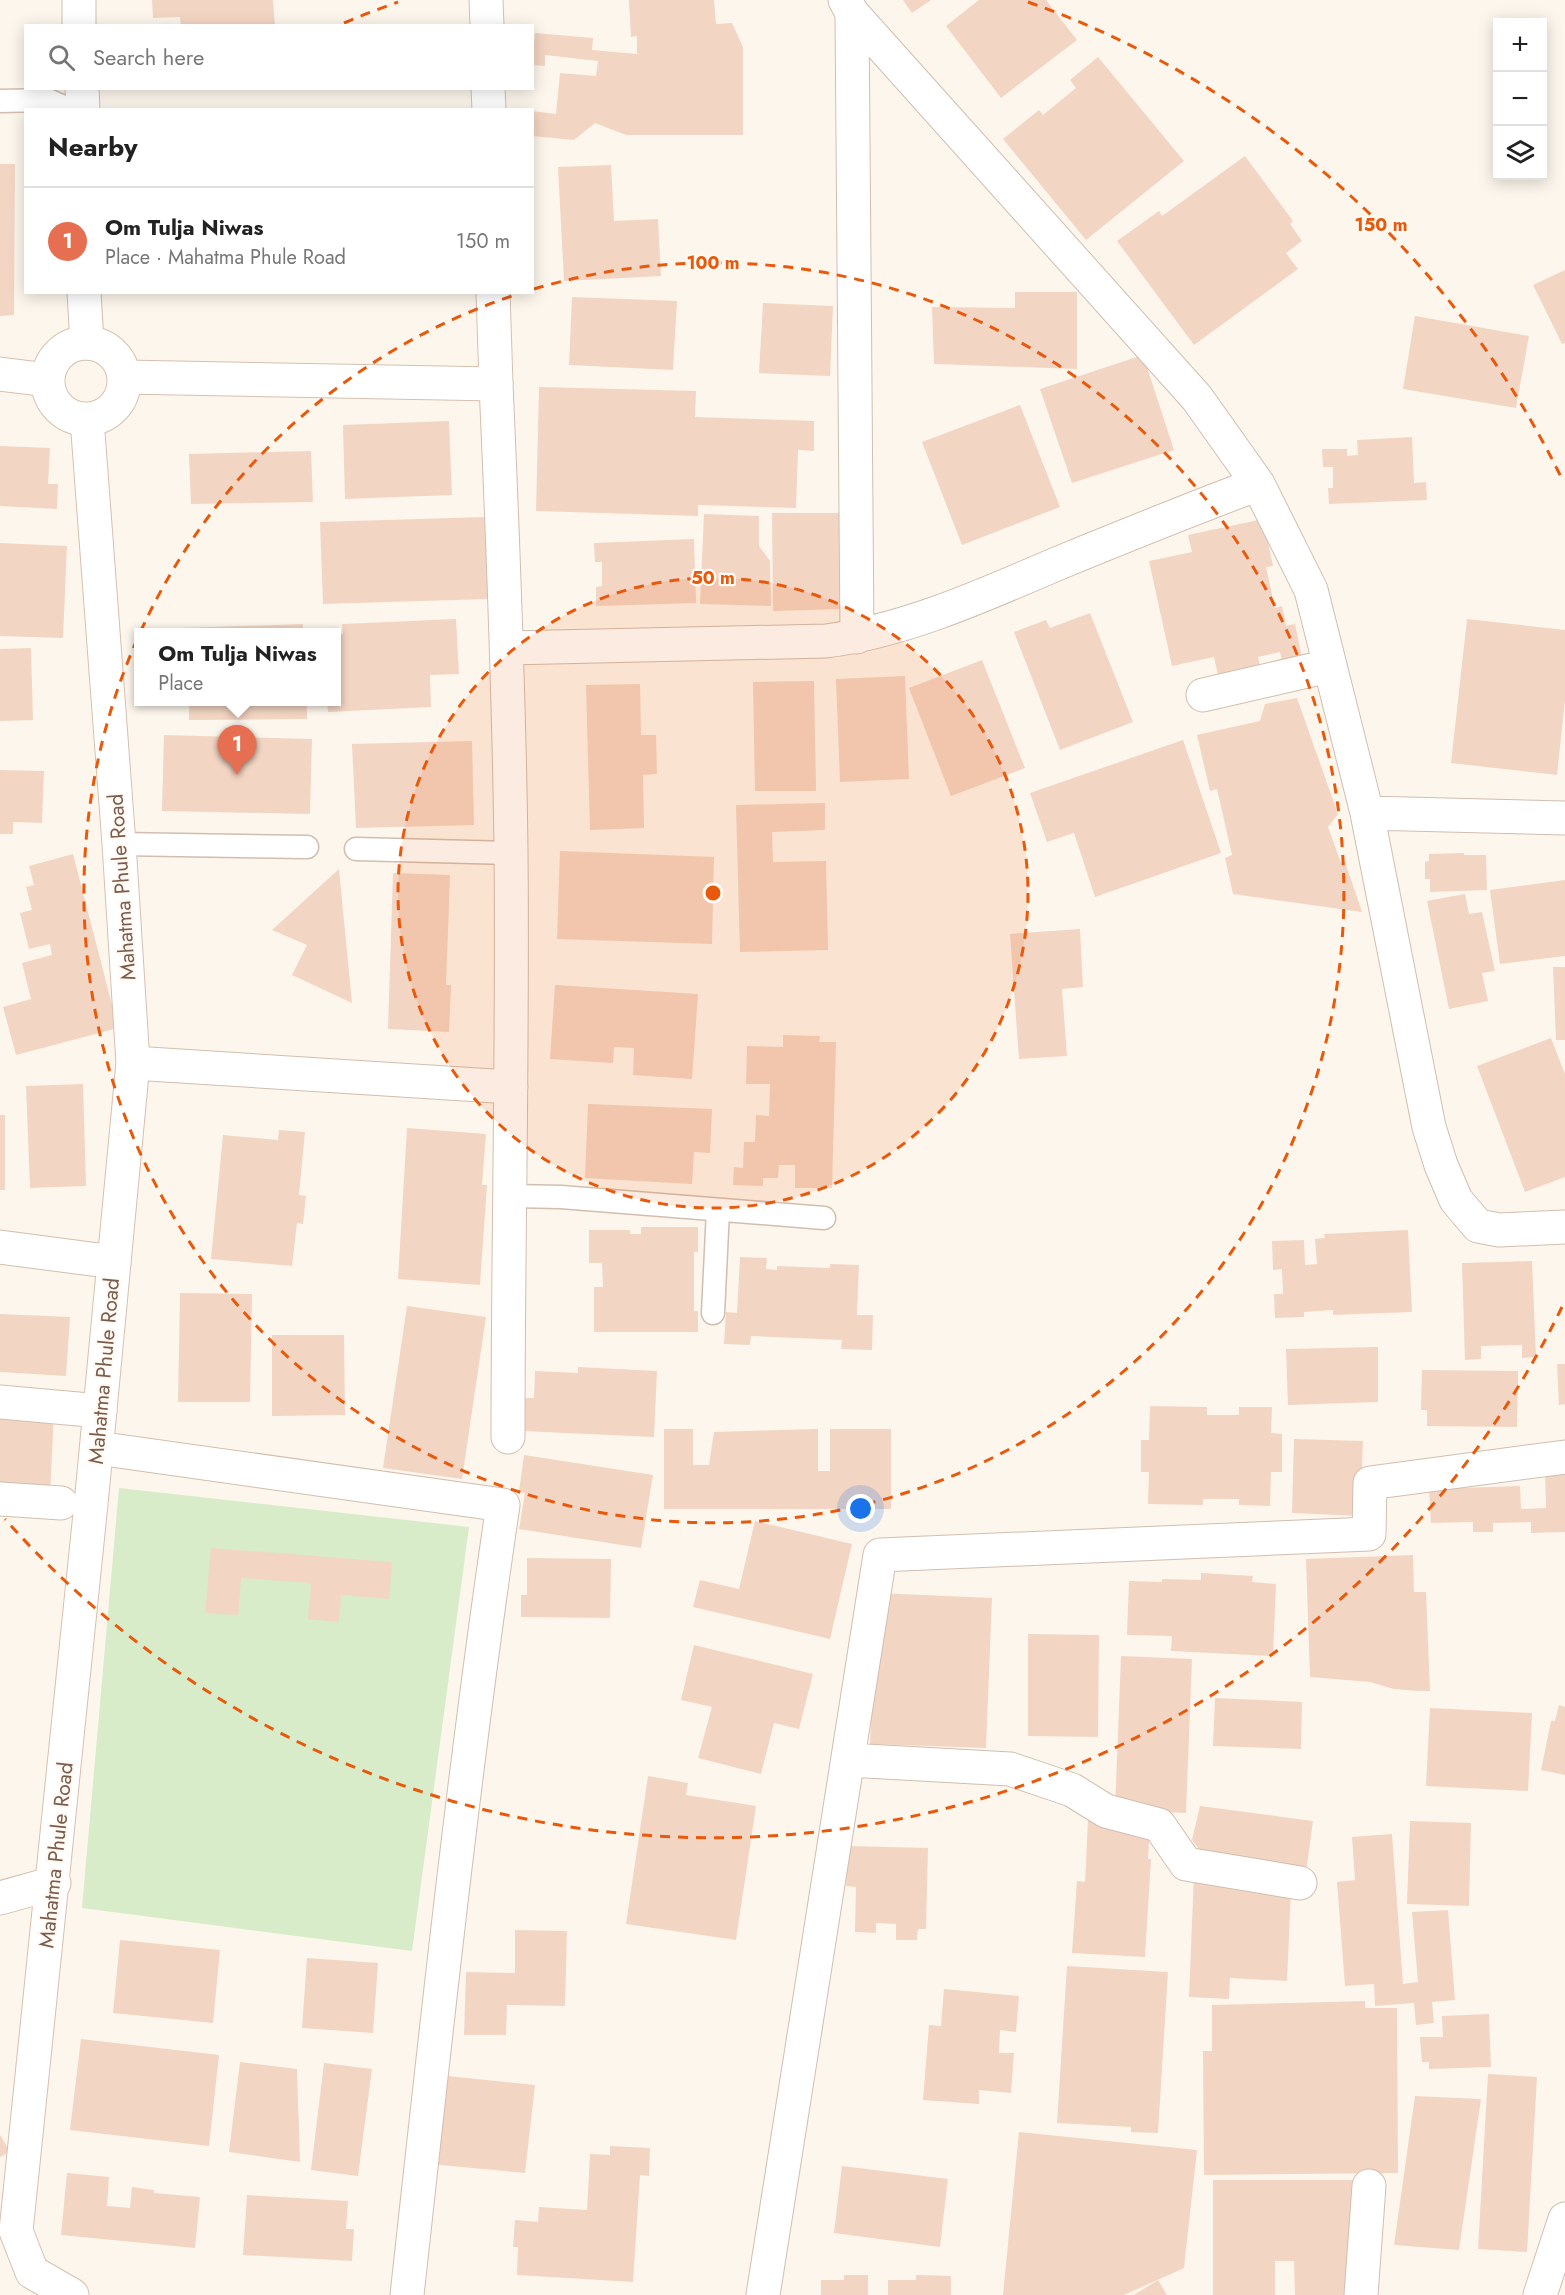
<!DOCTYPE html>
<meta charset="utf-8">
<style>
:root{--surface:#fff;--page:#f6f6f6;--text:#222;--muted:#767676;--line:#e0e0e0;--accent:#e76f51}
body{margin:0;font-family:Jost,sans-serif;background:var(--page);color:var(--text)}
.controls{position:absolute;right:18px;top:18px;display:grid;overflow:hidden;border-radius:0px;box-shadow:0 3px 15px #0003}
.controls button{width:54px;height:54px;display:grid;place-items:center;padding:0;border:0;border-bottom:2px solid var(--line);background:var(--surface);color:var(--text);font:30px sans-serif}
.you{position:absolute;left:861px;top:1509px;width:21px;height:21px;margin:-15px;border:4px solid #fff;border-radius:50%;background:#1a73e8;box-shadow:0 0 0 9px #1a73e833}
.badge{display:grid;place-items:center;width:39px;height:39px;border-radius:50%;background:var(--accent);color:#fff;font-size:20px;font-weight:700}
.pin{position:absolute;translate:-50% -50px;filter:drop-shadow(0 2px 3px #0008)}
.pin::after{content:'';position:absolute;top:32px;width:21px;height:18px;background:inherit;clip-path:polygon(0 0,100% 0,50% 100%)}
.popup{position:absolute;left:134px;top:628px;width:207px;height:78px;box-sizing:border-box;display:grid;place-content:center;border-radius:0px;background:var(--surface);filter:drop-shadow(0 2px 4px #0005);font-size:20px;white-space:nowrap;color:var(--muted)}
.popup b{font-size:22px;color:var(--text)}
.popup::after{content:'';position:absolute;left:50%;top:100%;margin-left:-12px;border:12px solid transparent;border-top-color:var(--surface)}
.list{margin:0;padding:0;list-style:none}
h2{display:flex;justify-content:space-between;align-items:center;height:78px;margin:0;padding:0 24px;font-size:26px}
h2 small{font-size:20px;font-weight:400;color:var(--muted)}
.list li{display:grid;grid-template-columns:39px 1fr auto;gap:18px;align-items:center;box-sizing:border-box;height:108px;padding:0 24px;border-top:2px solid var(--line)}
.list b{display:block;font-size:22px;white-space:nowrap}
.list p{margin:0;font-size:20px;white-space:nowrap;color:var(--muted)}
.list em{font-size:20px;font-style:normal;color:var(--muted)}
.icon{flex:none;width:33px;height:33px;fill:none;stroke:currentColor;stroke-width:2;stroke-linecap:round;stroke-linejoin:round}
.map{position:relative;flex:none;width:1565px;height:2295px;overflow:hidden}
.search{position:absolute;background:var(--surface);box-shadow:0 3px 15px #0003;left:24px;top:24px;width:510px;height:66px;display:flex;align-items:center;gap:15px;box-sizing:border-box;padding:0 21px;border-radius:0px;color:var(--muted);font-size:22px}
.panel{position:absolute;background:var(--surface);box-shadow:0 3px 15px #0003;left:24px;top:108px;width:510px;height:186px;border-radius:0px}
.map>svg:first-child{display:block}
.green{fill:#d8ecc9}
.building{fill:#f3d5c3}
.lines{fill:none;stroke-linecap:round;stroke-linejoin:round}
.lane-casing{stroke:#d1beb0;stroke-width:25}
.street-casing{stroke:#d1beb0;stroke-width:35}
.secondary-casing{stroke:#d6c0b0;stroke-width:35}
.lane{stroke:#fff;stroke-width:22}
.street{stroke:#fff;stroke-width:33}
.secondary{stroke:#fff;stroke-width:33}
.ring{fill:none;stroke:#e8590c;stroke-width:3;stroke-dasharray:10 8}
.labels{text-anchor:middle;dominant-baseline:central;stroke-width:4.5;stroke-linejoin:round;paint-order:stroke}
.street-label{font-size:21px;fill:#7a5c4d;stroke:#fffaf3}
.centre{fill:#e8590c;stroke:#fffaf3;stroke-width:3}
.ring-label{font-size:18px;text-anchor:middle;font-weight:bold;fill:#e8590c;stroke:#fffaf3;stroke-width:4.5;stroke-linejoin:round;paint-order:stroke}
</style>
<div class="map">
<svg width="1565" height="2295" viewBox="0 0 1565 2295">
<rect width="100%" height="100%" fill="#fdf6ec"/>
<path class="green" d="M119,1488l350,39 -57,424 -330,-43z"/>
<path class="building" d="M152,0h121l2,26h-94l-1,-9 -27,1z
M629,0h85l2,24 16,-1 11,24v88h-117l-31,-12 -21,17 -42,-4v-25l24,3 4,-41 36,3 2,-15 -53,-6v11l-13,-1 3,-32 58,5 -1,12 45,4v-18l-6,1z
M903,0h28l-19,13z
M979,0h67l31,40 -76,58 -55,-72z
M1098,57l86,104 -98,79 -83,-101 36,-29 4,5 33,-27 -6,-8z
M1245,156l48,65 -3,3 12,17 -16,12 12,16 -104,76 -77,-104 42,-30 3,5z
M0,164h15l-1,151 -14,1z
M611,165l3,56 44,-2 3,57 -97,5 -6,-114z
M1565,270v73l-3,1 -29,-59z
M1015,292h62v77l-143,-5 -2,-57 83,1z
M572,297l105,4 -4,69 -104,-5z
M763,303l70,3 -3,70 -71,-3z
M1415,316l114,20 -13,72 -113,-19z
M1143,355l31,95 -102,33 -32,-94z
M539,387l157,4 -1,26 119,4v30l-16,-1 -2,58 -98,-3v11l-162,-5z
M1020,405l40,102 -98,38 -40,-103z
M449,421l3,74 -107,4 -2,-74z
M1412,437l2,46 12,-1 1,18 -98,4 -1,-16h5v-21h-10l-1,-18h25v7l11,-1 -1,-15z
M0,446l50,2 -2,36h10l-1,25 -57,-3z
M311,451l2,51 -122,2 -2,-50z
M772,513h67l3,96 -69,2z
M704,514l55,2v30l11,15 1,45 -71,-2z
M485,517l3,82 -165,5 -3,-82z
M1263,519l10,47 -7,1 9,41 7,-2 4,20 9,-2 7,33 -20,4 -2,-9 -22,5 2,9 -42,9 -4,-18 -42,9 -23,-105 43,-9 -4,-17z
M694,539l2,64 -100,3v-19l6,-1v-24h-7l-1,-19z
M0,543l67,3 -4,92 -63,-2z
M1090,613l43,109 -73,28 -46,-118 32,-12 4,8z
M456,619l3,55 -29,1 1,32 -103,5 -1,-10h9v-68h7l-1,-10z
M1467,619l98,11v70l-8,75 -106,-12z
M303,624v8h-120v-4z
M31,648l2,72 -33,1v-72z
M982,660l43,108 -74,28 -42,-108z
M905,676l4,103 -69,3 -4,-103z
M814,681l2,110h-61l-2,-109z
M640,684l1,51h15l1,39 -14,1 1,53 -54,2 -4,-145z
M1297,698l41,116 -10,13 13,36 4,-1 17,50 -129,-18 -8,-36 7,-3 -15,-66 -7,2 -13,-56 63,-14 5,-17z
M189,702h118v17l-118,1z
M164,735l148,4 -2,75 -148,-3z
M1183,740l38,113 -126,44 -21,-64 -27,9 -17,-49z
M472,741l2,84 -118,3 -4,-84z
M0,770l44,1 -2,52 -29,-1v12h-13z
M825,803v27l-53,2 1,30 53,-1 2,89 -88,2 -4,-147z
M560,851l154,6 -2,87 -155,-5z
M1464,853v2h22l1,35 -57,2v-13h-5v-17l4,-1v-7z
M73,854l45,174 -102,27 -13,-48 28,-8 -9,-36 30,-8 -2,-11 -21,5 -9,-36 12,-3 -6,-23 8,-2 -5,-19z
M339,869l13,134 -60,-28 15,-30 -35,-15z
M393,873l57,2 -4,110h5l-2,47 -61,-3z
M1565,880v76l-65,8 -10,-74z
M1465,894l4,20 13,-2 13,59 -13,2 6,28 -39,8 -22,-108z
M1080,929l3,58 -21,2 5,67 -48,3 -9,-125z
M1553,967h12v73h-9z
M555,985l143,9 -6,85 -59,-4 1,-27 -20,-1 -1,16 -63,-4z
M783,1035l37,1 -1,6h17l-4,146h-37v-23h-16l-1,13h-15v8l-30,-1 1,-18 9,1 1,-26h11l1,-27 13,1 1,-32h-24l1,-38 36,1z
M1551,1038l14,36v103l-40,15 -48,-126z
M83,1084l3,102 -56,2 -4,-102z
M588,1104l124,5 -2,44 -16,-1 -2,32 -107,-6z
M0,1115h5v75h-5z
M407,1128l79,6 -4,51h5l-7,100 -82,-6z
M279,1130l26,2 -6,63 7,1 -3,28 -6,-1 -5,43 -81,-7 12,-124 55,5z
M641,1227h57v25h-4v59h4v21h-104v-45h9l-1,-24h-13v-33h41v4h11z
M1408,1230l4,82 -79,3v-5l-29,2v5l-29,1 -1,-24h9l-1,-25 -9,1 -1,-29 32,-1 1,25 12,-1 -2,-25 10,-1 -1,-4z
M740,1257l27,1 -1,11 11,1v-4l53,2v-4l29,1 -2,50h16l-1,35 -31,-1 1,-9 -91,-4 -1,9 -26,-1 2,-32 11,1z
M1532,1261l4,96 -14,1v-13l-41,1v13l-16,1 -3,-97z
M180,1293l72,1 -2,108h-72z
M407,1306l79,11 -24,162 -79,-11z
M0,1314l70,3 -4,59 -66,-4z
M272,1335h72l1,80 -73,1z
M1378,1347v55l-90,3 -2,-56z
M1557,1364h8v40l-6,1z
M578,1367l79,4 -3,66 -132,-6 2,-33h10l1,-27 43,2z
M1422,1370l96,1 -1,56 -90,-1v-16h-6z
M1150,1406l57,1v8h32v-8h33l-1,26 11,1v38h-11l-1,34 -31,-1v-6h-36v6l-55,-1 1,-32h-8v-32h8z
M0,1409l54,3 -4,84 -50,-3z
M664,1429h29v36h16l5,-33 104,-3v42h12v-42h61v80h-227z
M1294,1439l69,2 -3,75 -68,-3z
M524,1455l129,20 -12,73 -122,-19 6,-36 -6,-1z
M1545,1472h20v60l-34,1v-11l-38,1v9h-20v-10l-42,1 -2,-34 91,-3 1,23 25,-1z
M755,1521l97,23 -22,95 -137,-32 7,-27 39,9z
M211,1548l181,14 -3,37 -48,-4 -2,27 -31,-3 3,-36 -70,-5 -3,37 -33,-2z
M1413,1555l1,37h12l4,99h-12l-24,-2 -24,-7 -60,-5 -4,-118z
M527,1558l84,1 -1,59 -89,-1v-22h6z
M1201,1573l52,3 -1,6 24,2 -3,72 -102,-5 1,-15 -45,-1 2,-54 33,1v-3l39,1z
M876,1593l116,5 -6,150 -116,-4z
M1028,1634l71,1 -1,102 -70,-1z
M694,1645l119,29 -14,55 -25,-6 -13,51 -63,-16 14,-51 -31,-7z
M1121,1656l71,3 -6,154 -71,-3z
M1215,1698l87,4 -1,47 -88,-3z
M1559,1705l6,2v68l-24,-5 10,-49h4z
M1430,1708l102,5 -4,78 -102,-5z
M648,1776l40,7 -2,12 70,11 -20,134 -110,-16z
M1200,1806l113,15 -7,52 -96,-10 -18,-23z
M1088,1820l62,3 -2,36h3l-6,98 -73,-4 5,-72 8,1z
M1410,1821l61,2 -2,83 -62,-2z
M1392,1834l11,150 15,-2 -6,-70 36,-2 7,90 -23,2 2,21 -18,2 -2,-22 -39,3 -1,-22 -29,2 -8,-104 18,-2 -3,-43z
M848,1846l80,2 -2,81h-8l-1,11h-21v-16l-20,-1v10l-21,-1 1,-45 -10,-1z
M1194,1873l41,1 -1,15 57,2 -4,90 -57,-3 -1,21 -40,-2z
M515,1930l52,1 -2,75 -58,-1 -1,30h-42l2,-63 49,1z
M120,1940l100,10 -7,73 -100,-10z
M307,1958l71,5 -5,70 -71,-5z
M1067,1966l101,6 -10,161 -27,-1v-5l-74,-4z
M944,1989l75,7 -3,36 -16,-2 -1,23h15l-3,40 -32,-3v14l-56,-4 6,-75 12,1z
M1365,2001v7h32l1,165 -194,2 -1,-124h9v-46z
M1489,2014l2,53 -62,2v-7h-7l-2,-25h23l-1,-21z
M81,2039l138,16 -10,91 -139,-16z
M240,2062l57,7 3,93 -71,-10z
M324,2063l48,6 -14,107 -47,-6z
M1488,2074l49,3 -10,175 -49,-3z
M438,2075l97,10 -10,88 -96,-9z
M1415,2096l66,3 -22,151 -65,-5z
M1019,2132l178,18 -13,118 -60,27h-121z
M0,2135l10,17 -10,5z
M610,2146l40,2 -1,28 -9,-1 -7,107 -116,-7 1,-28h-5l2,-27 23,2 1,-15 48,3 3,-56 20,1z
M842,2166l106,13 -8,68 -106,-14z
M67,2173l42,4 -2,29 23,2 2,-21 22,3v3l46,4 -5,51 -134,-13z
M1213,2180h140v115h-58l-1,-34h-19v34h-62z
M247,2195l101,6 -2,28h8l-2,32 -109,-6z
M844,2275h24v20h-47v-15h23z
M916,2275l35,1v19h-63v-15h28z
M1158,2280l9,15h-33z"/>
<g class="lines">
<g class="lane-casing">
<path id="lane" d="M0,101l48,-1 22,10
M119,844l188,3
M356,849l155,4
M512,1196l49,1 263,21
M713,1313l5,-103"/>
</g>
<g class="street-casing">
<path id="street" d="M79,0v26
M852,13l5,624
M82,88l1,22
M84,292l3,51
M496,384c7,156 13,310 15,466 2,195 -3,391 -3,587
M1258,484l53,106 56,223 62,314 12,38 15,35 22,26 21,4 66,-3
M508,648l318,-7c78,-10 156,-45 228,-76 68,-28 135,-55 204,-81l-61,-86 -345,-385 -7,-13
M1203,695l126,-29
M1367,813l198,5
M133,1063l378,24
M0,1247l114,15
M0,1402l100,9
M97,1448l406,57c-39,263 -67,526 -96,790
M0,1499l61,4
M848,1760l162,9 62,21 34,21 53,14 27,39 114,19
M0,1898l54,-15
M763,2295l117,-740 489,-21 1,-51 195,-26
M1361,2295l8,-109
M1540,2295l25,-76"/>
</g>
<g class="secondary-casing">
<path id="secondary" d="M486,0l1,26
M488,88l1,22
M48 381a38 38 0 1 1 76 0a38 38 0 1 1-76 0Z
M0,374l48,6
M124,377l372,7 -3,-92
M72,2295l-40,-23 -16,-41 75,-727 42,-441 -14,-219 -32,-425"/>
</g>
<use href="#lane" class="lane"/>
<use href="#street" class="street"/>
<use href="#secondary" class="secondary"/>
</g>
<circle cx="713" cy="893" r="315" fill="#e8590c" fill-opacity=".12"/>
<g class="ring">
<circle cx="713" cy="893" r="315"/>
<path d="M534 289A630 630 0 1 1 518 294"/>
<path d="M1562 1307A945 945 0 0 1 5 1519M344 23A945 945 0 0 1 398 2M1028 2A945 945 0 0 1 1562 479"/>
</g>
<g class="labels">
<g class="street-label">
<text transform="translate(122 887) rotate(-94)">Mahatma Phule Road</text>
<text transform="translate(104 1371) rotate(-85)">Mahatma Phule Road</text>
<text transform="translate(56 1855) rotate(-84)">Mahatma Phule Road</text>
</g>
</g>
<circle cx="713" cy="893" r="9" class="centre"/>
<g class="ring-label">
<text x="1381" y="231">150 m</text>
<text x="713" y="269">100 m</text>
<text x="713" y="584">50 m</text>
</g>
</svg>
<div class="controls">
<button>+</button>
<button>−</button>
<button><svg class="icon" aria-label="layers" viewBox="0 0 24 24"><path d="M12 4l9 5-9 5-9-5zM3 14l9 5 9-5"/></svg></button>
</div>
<div class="you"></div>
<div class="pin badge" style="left:237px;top:775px">1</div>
<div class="popup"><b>Om Tulja Niwas</b>Place</div>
<div class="search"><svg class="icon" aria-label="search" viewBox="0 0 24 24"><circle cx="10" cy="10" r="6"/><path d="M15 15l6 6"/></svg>Search here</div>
<section class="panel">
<h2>Nearby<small></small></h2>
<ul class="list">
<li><span class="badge">1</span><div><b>Om Tulja Niwas</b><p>Place · Mahatma Phule Road</p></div><em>150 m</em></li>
</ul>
</section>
</div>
